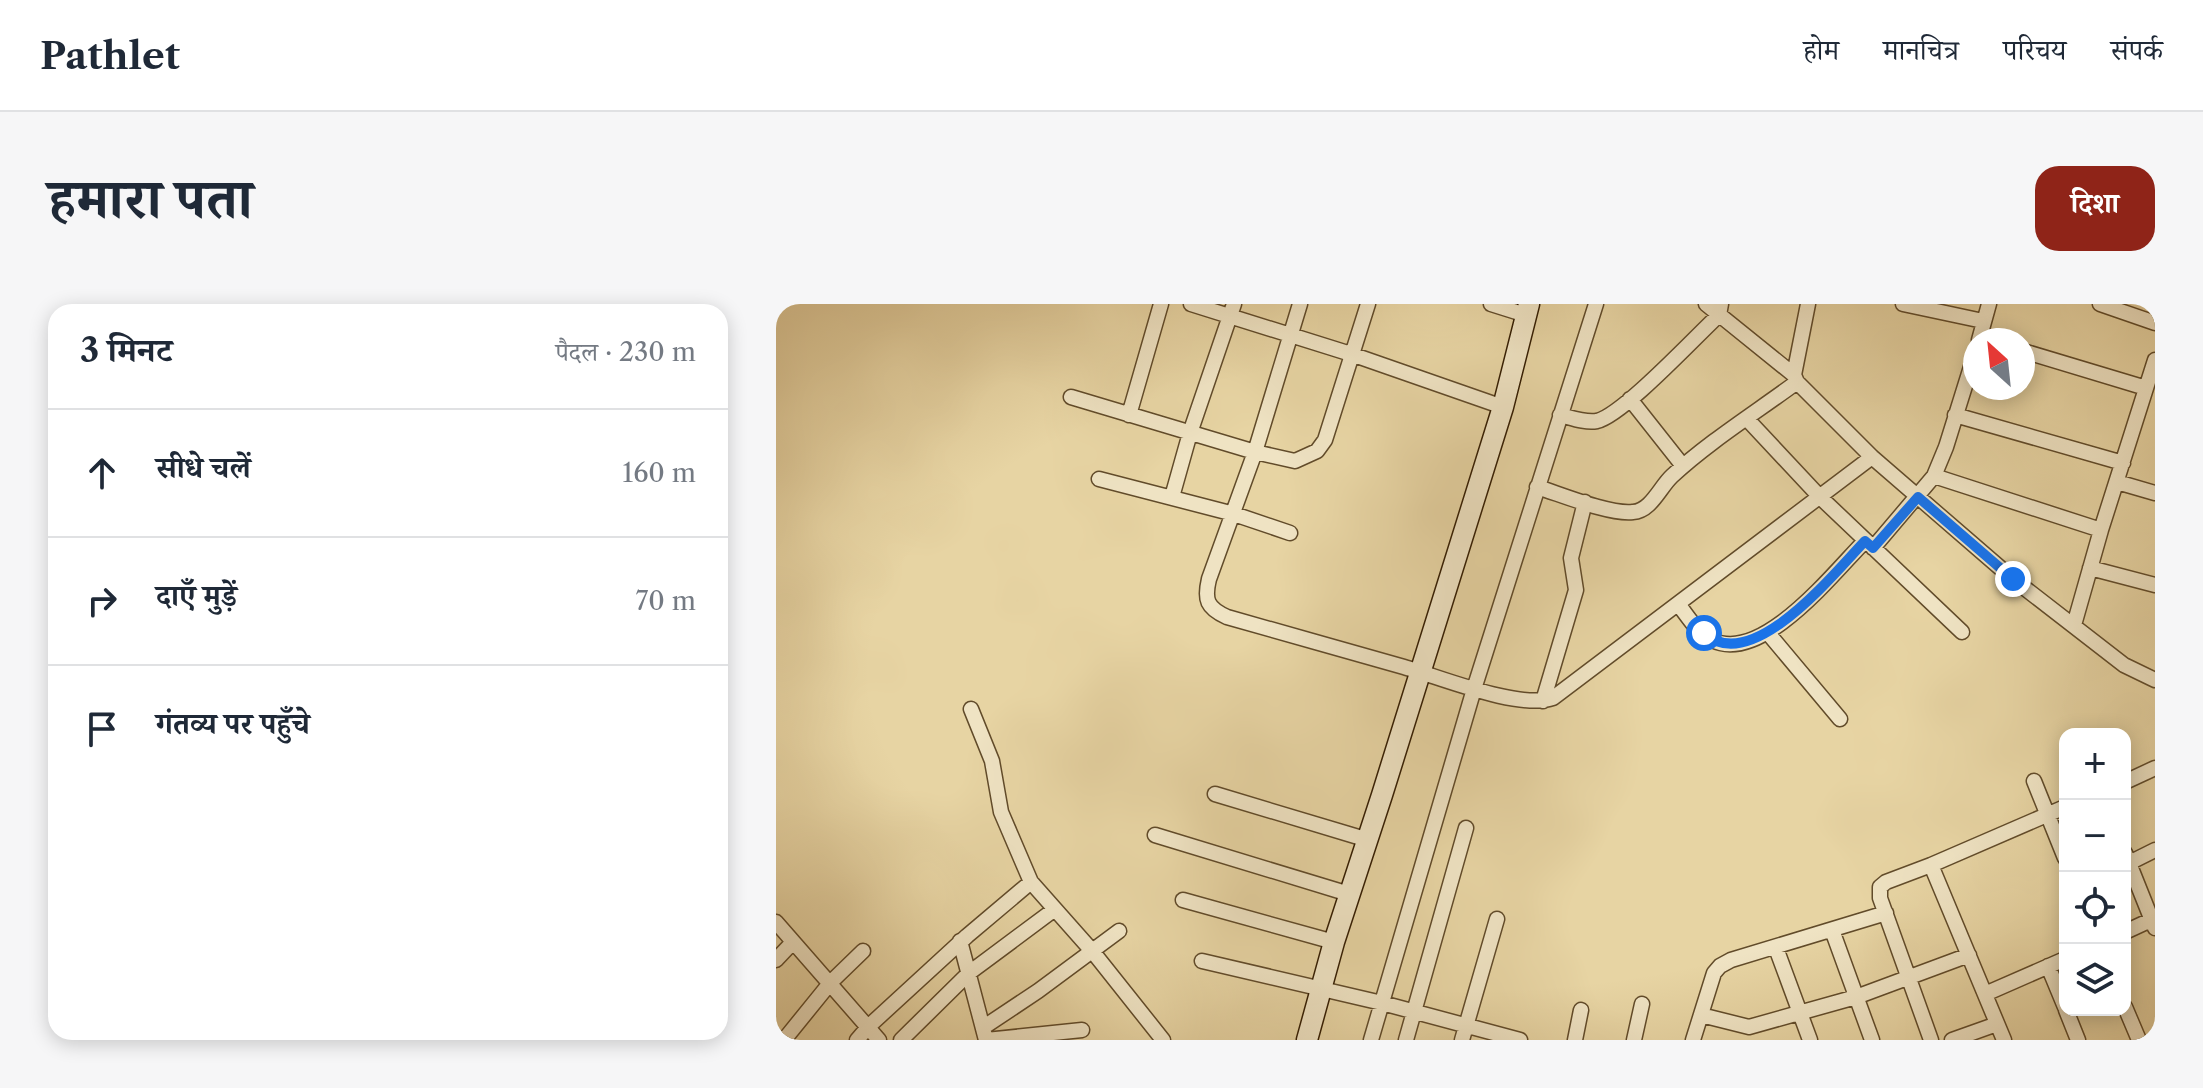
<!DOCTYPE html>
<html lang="hi">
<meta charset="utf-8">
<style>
:root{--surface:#fff;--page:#f6f6f7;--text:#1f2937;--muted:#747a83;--line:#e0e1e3;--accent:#8f2418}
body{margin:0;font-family:"Libre Caslon Text","Noto Serif Devanagari",serif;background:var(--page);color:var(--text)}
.controls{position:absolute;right:24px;bottom:24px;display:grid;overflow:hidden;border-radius:16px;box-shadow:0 4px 20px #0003}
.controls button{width:72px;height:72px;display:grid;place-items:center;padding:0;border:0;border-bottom:2px solid var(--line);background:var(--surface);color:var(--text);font:40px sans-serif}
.compass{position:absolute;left:1187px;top:24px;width:72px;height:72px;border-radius:50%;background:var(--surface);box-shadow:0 4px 20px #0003;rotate:333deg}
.stop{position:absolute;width:24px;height:24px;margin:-18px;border:6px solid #1a73e8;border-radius:50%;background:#fff}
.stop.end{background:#1a73e8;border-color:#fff;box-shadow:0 2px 8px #0008}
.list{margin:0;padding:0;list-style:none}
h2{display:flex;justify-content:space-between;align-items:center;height:104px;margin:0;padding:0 32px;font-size:34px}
h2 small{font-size:26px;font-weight:400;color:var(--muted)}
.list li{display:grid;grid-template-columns:52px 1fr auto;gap:24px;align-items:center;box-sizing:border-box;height:128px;padding:0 32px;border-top:2px solid var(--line)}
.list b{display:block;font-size:30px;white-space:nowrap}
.list em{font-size:26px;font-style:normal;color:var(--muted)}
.icon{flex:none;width:44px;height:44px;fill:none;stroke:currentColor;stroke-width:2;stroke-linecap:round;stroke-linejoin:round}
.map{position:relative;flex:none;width:1379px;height:736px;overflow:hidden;border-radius:24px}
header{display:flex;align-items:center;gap:48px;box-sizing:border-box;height:112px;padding:0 40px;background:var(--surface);border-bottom:2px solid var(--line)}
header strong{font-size:38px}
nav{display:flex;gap:44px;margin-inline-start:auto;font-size:28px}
.intro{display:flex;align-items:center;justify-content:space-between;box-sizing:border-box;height:192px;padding:0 48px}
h1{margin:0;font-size:56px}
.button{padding:20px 36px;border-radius:24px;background:var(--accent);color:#fff;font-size:28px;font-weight:700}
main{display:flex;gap:48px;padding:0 48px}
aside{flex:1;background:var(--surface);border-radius:24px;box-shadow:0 4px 20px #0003}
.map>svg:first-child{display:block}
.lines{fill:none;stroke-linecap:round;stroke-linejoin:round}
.street-casing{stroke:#614b2a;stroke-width:17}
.secondary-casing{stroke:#341d02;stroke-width:23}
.street{stroke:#efe3c3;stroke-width:14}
.secondary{stroke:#efe3c3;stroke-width:20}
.route{stroke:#1a73e8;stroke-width:10}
</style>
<header>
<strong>Pathlet</strong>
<nav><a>होम</a><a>मानचित्र</a><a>परिचय</a><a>संपर्क</a></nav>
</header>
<div class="intro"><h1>हमारा पता</h1><a class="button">दिशा</a></div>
<main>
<aside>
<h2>3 मिनट<small>पैदल · 230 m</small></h2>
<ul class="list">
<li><svg class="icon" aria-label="ahead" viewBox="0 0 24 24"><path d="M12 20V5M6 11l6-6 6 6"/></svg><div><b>सीधे चलें</b></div><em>160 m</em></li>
<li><svg class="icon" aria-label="right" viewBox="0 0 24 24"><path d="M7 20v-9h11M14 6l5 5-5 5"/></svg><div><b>दाएँ मुड़ें</b></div><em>70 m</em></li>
<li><svg class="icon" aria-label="arrive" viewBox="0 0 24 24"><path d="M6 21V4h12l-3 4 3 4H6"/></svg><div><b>गंतव्य पर पहुँचे</b></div></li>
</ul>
</aside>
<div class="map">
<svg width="1379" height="736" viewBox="0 0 1379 736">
<rect width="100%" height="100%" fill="#e7d4a3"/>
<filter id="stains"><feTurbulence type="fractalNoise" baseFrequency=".0025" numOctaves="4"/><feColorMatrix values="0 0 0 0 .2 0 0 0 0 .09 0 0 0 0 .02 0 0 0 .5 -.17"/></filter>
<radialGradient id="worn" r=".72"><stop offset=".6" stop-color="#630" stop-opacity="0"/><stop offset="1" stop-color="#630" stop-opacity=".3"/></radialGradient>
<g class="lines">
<g class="street-casing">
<path id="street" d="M415,0l160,50 152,53
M524,0l-45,148 -46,127c-5,21 -2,29 18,38 59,17 118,33 177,50 36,10 115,43 149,31l319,-241
M715,0l35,11
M930,0l88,71
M1032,0l-14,71 3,7 75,75 141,122 111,86 31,15
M1127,0l80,17
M1324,0l55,19
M1203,36l10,-36
M1247,47l123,37
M295,93l184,55 40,9 22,-10 8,-11 43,-136
M854,95l53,67
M353,111l32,-111
M784,111c12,3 25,8 37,6 26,-6 99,-85 122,-106l2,-11
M1179,111l168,48
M971,115l73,78 142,135
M1158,172l167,54
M323,175l135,35 56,19
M1341,178l38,11
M761,183c23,7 73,28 96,25 18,-1 27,-25 39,-36 38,-35 83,-63 125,-94
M396,193l18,-64 44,-129
M1097,244l61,-72 12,-29 29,-93
M1314,264l65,17
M902,300c9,11 20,30 34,36 50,25 122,-68 153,-99
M1298,321l27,-95 54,-170
M992,329l72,86
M767,397l33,-111 -5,-32 14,-56
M195,405l21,52 9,51 30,70 62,70 70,88
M1258,477l31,77
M1349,478l30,-14
M439,490l150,45
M379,531l194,59
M1349,549l30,75
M1353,559l26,-13
M1155,561l73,175
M407,596l151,42
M0,618l103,118
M1056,626l40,110
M1349,628l30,-14
M184,637l26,99
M1000,644l34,92
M0,656l17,-18
M426,657l180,42 138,37
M1272,662l17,41
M1209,690l80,-35
M1349,703l14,33
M1290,706l12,30
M925,711l48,12 107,-30 113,-42
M208,723l54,-36 81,-60
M8,736l47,-58 32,-31
M81,736l12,-14 98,-90 64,-54
M125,736l68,-67 86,-64
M210,736l96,-10
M595,736l103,-351 122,-385
M630,736l60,-212
M686,736l35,-121
M799,736l6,-30
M858,736l8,-36
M917,736l21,-67 6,-7 11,-6 155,-47
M1155,736l-51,-142v-11l6,-5 45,-17 134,-58
M1176,736l45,-16"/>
</g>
<g class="secondary-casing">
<path id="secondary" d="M531,736l27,-98 48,-147 121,-388 26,-103"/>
</g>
<use href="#street" class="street"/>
<use href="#secondary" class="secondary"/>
</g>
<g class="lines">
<path class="route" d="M928,329c48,44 131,-61 161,-92l8,7 45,-51 95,82"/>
</g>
<rect width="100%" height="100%" filter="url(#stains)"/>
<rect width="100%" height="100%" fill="url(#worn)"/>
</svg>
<div class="controls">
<button>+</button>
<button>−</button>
<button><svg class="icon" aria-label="locate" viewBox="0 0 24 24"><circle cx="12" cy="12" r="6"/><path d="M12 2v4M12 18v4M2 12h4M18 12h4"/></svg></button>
<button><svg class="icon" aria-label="layers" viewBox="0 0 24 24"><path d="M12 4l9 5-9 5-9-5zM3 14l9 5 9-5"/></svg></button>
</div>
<svg class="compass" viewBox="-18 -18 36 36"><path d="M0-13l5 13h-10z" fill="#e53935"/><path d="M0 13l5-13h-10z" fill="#747a83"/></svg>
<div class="stop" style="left:928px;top:329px"></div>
<div class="stop end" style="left:1237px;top:275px"></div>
</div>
</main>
